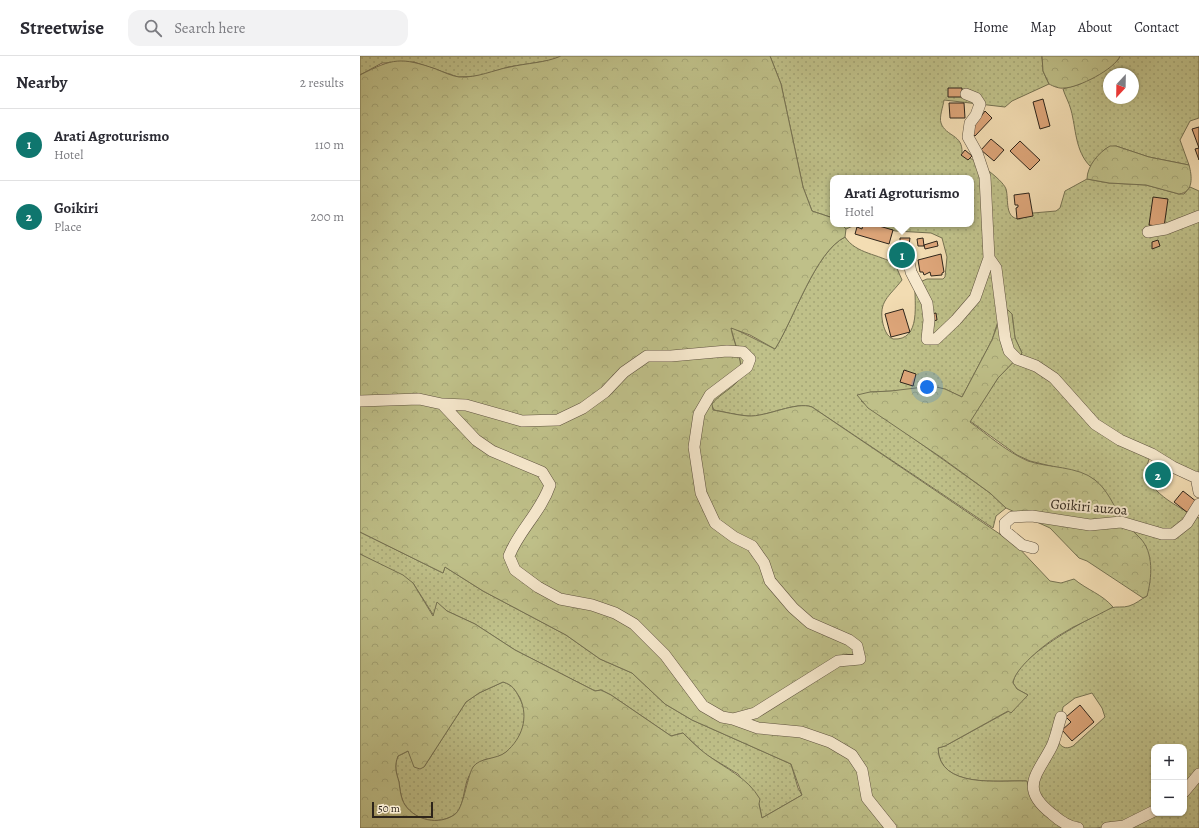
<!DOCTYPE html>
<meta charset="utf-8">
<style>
:root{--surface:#fff;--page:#f2f2f3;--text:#2b2b33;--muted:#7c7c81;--line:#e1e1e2;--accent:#0f766e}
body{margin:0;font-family:Alegreya,serif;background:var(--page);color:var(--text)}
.controls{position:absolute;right:12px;bottom:12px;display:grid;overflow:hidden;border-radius:8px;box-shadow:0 1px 3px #0004}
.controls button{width:36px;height:36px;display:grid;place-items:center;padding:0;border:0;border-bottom:1px solid var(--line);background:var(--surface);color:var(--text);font:20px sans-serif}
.compass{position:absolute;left:743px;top:12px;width:36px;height:36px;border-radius:50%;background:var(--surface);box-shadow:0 1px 3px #0004;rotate:202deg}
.scale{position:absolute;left:12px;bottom:10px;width:61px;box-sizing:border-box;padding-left:4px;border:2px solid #2d241a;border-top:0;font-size:11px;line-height:14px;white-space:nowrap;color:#2d241a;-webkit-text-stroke:3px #f7e9ce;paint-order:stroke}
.you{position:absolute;left:567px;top:331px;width:14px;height:14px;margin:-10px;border:3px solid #fff;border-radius:50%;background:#1a73e8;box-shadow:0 0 0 6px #1a73e833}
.badge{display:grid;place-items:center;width:26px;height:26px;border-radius:50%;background:var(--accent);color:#fff;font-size:13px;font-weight:700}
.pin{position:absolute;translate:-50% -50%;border:2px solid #fff;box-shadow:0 1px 4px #0006}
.popup{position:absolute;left:470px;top:119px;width:144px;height:52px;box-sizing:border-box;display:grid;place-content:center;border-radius:8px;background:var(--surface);filter:drop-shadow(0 1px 3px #0005);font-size:13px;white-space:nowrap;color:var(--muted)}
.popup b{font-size:15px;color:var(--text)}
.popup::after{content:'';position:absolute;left:50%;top:100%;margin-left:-8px;border:8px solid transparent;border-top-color:var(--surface)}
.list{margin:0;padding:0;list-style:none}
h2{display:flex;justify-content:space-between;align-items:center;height:52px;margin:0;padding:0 16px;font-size:17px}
h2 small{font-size:13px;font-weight:400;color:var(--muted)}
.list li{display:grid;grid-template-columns:26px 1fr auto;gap:12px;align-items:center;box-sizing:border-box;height:72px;padding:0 16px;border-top:1px solid var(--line)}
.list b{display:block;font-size:15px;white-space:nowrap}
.list p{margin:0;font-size:13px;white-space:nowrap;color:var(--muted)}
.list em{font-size:13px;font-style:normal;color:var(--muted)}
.icon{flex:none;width:22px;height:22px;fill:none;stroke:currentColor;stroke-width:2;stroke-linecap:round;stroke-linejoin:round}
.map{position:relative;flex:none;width:839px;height:772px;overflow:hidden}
header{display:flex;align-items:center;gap:24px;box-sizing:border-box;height:56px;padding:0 20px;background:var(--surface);border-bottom:1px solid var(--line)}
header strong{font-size:19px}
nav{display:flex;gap:22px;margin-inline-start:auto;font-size:14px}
.search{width:280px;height:36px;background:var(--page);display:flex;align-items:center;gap:10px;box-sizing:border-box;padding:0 14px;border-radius:12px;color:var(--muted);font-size:15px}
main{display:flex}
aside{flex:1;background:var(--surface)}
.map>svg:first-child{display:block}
.grass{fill:url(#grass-dots);stroke:#767252;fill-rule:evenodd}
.forest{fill:url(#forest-crowns);stroke:#767252;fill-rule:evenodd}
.building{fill:#dda579;stroke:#2d241a}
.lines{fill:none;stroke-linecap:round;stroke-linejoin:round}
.minor-casing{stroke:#5e5240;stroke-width:12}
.minor{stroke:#f7e9ce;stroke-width:11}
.labels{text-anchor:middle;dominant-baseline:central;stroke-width:4;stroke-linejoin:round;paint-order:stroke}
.street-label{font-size:14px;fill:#2d241a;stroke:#f7e9ce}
</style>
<header>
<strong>Streetwise</strong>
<div class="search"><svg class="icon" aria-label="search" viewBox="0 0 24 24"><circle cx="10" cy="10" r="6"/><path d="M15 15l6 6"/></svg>Search here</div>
<nav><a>Home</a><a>Map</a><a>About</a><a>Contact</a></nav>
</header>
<main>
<aside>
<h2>Nearby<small>2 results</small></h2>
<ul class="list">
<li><span class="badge">1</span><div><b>Arati Agroturismo</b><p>Hotel</p></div><em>110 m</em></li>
<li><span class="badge">2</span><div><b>Goikiri</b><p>Place</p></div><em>200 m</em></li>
</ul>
</aside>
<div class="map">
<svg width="839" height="772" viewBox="0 0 839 772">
<defs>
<pattern id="grass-dots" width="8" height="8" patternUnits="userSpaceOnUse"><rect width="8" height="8" fill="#bfc089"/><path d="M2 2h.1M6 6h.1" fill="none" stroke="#a4a576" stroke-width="1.8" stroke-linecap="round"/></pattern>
<pattern id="forest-crowns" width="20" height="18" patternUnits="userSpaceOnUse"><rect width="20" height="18" fill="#bfc089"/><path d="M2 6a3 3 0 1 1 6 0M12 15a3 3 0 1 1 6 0" fill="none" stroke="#a4a576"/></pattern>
</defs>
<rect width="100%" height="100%" fill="#f3ddb3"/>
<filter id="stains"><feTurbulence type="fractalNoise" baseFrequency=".005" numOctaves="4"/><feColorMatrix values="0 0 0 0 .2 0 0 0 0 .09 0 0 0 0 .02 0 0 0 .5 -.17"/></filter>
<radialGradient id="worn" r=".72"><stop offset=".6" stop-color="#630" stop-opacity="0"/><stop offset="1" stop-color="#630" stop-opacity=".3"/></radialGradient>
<path class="grass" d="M0,0h201l-9,4 -44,7 -28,9 -22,1 -44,-15 -32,1 -22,12z
M410,0h272l1,15 6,13 -37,17 -7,6 -61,-7c-1,7 -5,17 -3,23 5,14 22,11 21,30 10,6 40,25 44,36 3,10 -2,30 14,30l13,-6 23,-2 4,-3 5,-17 22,-12 22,4 37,2 33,9h5l6,-7 9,4v289l-49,-24 -5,16c6,22 35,36 54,46v310h-68l-3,-5 -32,5h-16l-50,-35 -4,-12c-29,-1 -87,8 -88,-33l7,-2 64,-35 19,-16 -11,-6 -4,-6c2,-26 74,-64 98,-75 5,-2 12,0 18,-2 7,-2 12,-7 18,-10l-6,-57 -16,-16 -23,-35 -7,-8 -15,-7 -50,-12 -13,-6 -47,-34 28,-43 24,-25 -7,-15 -3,-24 -11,-2 -9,28 -30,57 -17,-8 -75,3 -9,9 129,92 16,15 -10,8 -3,12 -181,-121c-16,-6 -45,10 -64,9 -12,-1 -23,-4 -34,-6l-3,-6c7,-9 24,-18 28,-25 7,-12 -6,-38 -8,-52l44,22c19,-30 40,-97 70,-112 11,17 34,17 50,27l7,16c-13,17 -24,21 -19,44 2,7 4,12 10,15 29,2 21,-37 22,-55l12,-5h16l2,-2 2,-20 -5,-19 -11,-5 -35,-2 -34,-6 -9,1 -7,3 -5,-5h130v-46h-138v40l-21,-7 -9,-24 -22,-103zM732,637l10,15 3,9 -32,29c-8,4 -11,1 -16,-5l6,-34 12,-9zM794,691h30v66h-30z
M760,0h79v62l-9,3 -10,19 9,25 -40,-8 -33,-11 -11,3 -15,17c-15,-15 -14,-38 -19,-56 -2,-8 -6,-14 -8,-21l17,-5 38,-24zM749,18h24v24h-24z
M0,476l83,41 2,-6 38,24 83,44 34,24 32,14 33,31 27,16 99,44 7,24 4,7 -40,23 -3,-14 -21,-30 -33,-20 -22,-21 -12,3 -60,-41 -10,-5 -6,1 -80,-41 -40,-26 -28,-13 -10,-8 -3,13 -21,-33 -53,-29z
M143,626c11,3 13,9 18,19 10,21 -3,47 -23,56 -5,2 -13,1 -17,5 -4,3 -9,10 -12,14 -6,10 -4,32 -15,39 -16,10 -38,6 -49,-10 -4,-6 -5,-15 -6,-23 -3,-10 -5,-16 -1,-26l10,-5 16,16 42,-65 13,-9z"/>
<path class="forest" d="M201,0h209l11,28 22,103 9,24 21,7v6h8l5,5 -1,8c-30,15 -51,82 -70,112l-25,-14 -19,-7c2,14 15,39 8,51 -4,8 -21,16 -27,25l1,6c12,2 23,5 35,6 19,1 48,-15 64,-9l204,138 34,36 11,2 13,-4c13,11 28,15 39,28 -18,10 -38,18 -55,29 -13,8 -44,33 -45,47l4,6 11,6 -17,18 -3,-2 -63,35 -7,2c1,41 60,32 89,33l3,12 50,35h-720v-274l43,21 10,8 20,33 4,-14 10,9 28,13 40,26 80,41 6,-1 10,5 60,41 12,-3c7,7 15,15 23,21 20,15 41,23 54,45l-1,5 3,14 40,-23 -11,-31 -99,-44 -27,-16 -33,-31 -32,-14 -34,-24 -83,-44 -38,-24 -2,6 -83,-41v-457c33,-17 41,-18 76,-6 7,3 16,7 23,8 19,1 34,-7 51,-10 17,-4 35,-4 51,-11zM143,626c10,3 12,8 17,16 9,20 2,40 -14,54 -10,8 -26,5 -33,15 -7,12 -9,42 -19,48 -15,10 -38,6 -49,-10 -4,-6 -5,-15 -6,-23 -3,-10 -5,-16 -1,-26l10,-5 6,16 6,2 4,-2 42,-65 13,-9z
M682,0h78c-5,13 -42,32 -56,32 -5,1 -11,-2 -15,-4l-6,-13z
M750,90h6l33,11 40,8c3,11 5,27 -10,29l-33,-9 -37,-2 -22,-4c0,-13 12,-27 23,-33z
M643,254h5l4,4 3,24 7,15 -24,25 -28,44c18,13 37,30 58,39 20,7 50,5 67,19 12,9 19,26 26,38 6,8 12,13 19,20 14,14 12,40 7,58l-4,2 -56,-37 -8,-3 -29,-30 -44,-20 -16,-15 -48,-35 -74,-50 -11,-13 13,-3 21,-1 41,-5 13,3 17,8 30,-57z"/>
<path class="building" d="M588,32h14v9h-14z
M683,43l7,27 -10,3 -7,-27z
M589,47h15l1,15h-15z
M625,55l7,7 -17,18 -5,-4z
M839,71v33l-4,-11 4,-1 -7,-19z
M631,83l13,11 -10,11 -13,-11z
M660,85l20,19 -10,10 -20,-19z
M605,94l7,6 -4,4 -7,-5z
M669,137l4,23 -16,3 -1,-11 2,-1v-2h-3l-1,-10z
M793,141l15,2 -4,28 -15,-2z
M503,168h9l21,6 -4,14 -34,-10 2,-7 5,2z
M540,182h10l-1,7h-9z
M563,182l1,8h-6l-1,-7z
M798,184l2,6 -8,3v-7z
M577,185l1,5 -13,3 -1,-4z
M581,198l3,18 -2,1v2l-11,1 -1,-4 -6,3 -1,-3h-3l-2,-12z
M543,253l7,23 -19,5 -6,-23z
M576,257l1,7 -4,1 -1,-7z
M544,314l12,4 -3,12 -13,-4z
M798,406l13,16 -13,11 -13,-16z
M823,435l14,11 -9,11 -14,-11z
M720,649l14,17 -22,19 -10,-11 9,-8 -5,-5z"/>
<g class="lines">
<g class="minor-casing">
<path id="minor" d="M606,38l10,4 4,6 -4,11 -6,8 -2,14 9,16 8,24 4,81 7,10 9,70 4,13 8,8 19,7 18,12 41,46 25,16 32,14 21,13 26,12
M788,176l18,-3 33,-13
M546,192l5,24 16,31 2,17 -2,19h9l20,-19 19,-22 14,-40
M0,345l59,-2 23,5 34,36 16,11 50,21 8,13c-9,27 -31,45 -41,71l6,14 23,17 22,12 32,6 23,8 19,11 31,31 38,51 19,11 11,2 25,9 43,4 29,10 22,13 10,15 5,28 24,30
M82,348l24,1 56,16 36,-1 25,-12 22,-16 19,-20 23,-16h24l56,-5 16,1 7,7 -3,8 -37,28 -11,19 -5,33 7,46 14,30 19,14 18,9 12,17 6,18 23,27 17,15 39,17 8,6 3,13 -22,2 -83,52 -22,6
M836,421l3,15
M673,492l-11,-3 -17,-14v-8l7,-6 20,-1 58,9 31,-3 41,12h11l14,-11 12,-19
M701,661c-3,9 -5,20 -9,29 -14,28 -34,42 0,68 8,7 16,13 26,14
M824,736l15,-18
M747,772l17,-2 30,-15"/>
</g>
<use href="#minor" class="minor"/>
</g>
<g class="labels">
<g class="street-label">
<text transform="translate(729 451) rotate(5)">Goikiri auzoa</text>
</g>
</g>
<rect width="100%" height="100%" filter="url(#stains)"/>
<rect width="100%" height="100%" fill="url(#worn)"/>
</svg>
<div class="controls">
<button>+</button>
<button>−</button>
</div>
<svg class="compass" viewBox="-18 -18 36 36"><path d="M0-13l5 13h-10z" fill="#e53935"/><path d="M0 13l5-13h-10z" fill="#7c7c81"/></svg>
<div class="scale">50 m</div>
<div class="you"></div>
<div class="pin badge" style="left:542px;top:199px">1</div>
<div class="popup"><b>Arati Agroturismo</b>Hotel</div>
<div class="pin badge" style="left:798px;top:419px">2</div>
</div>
</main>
